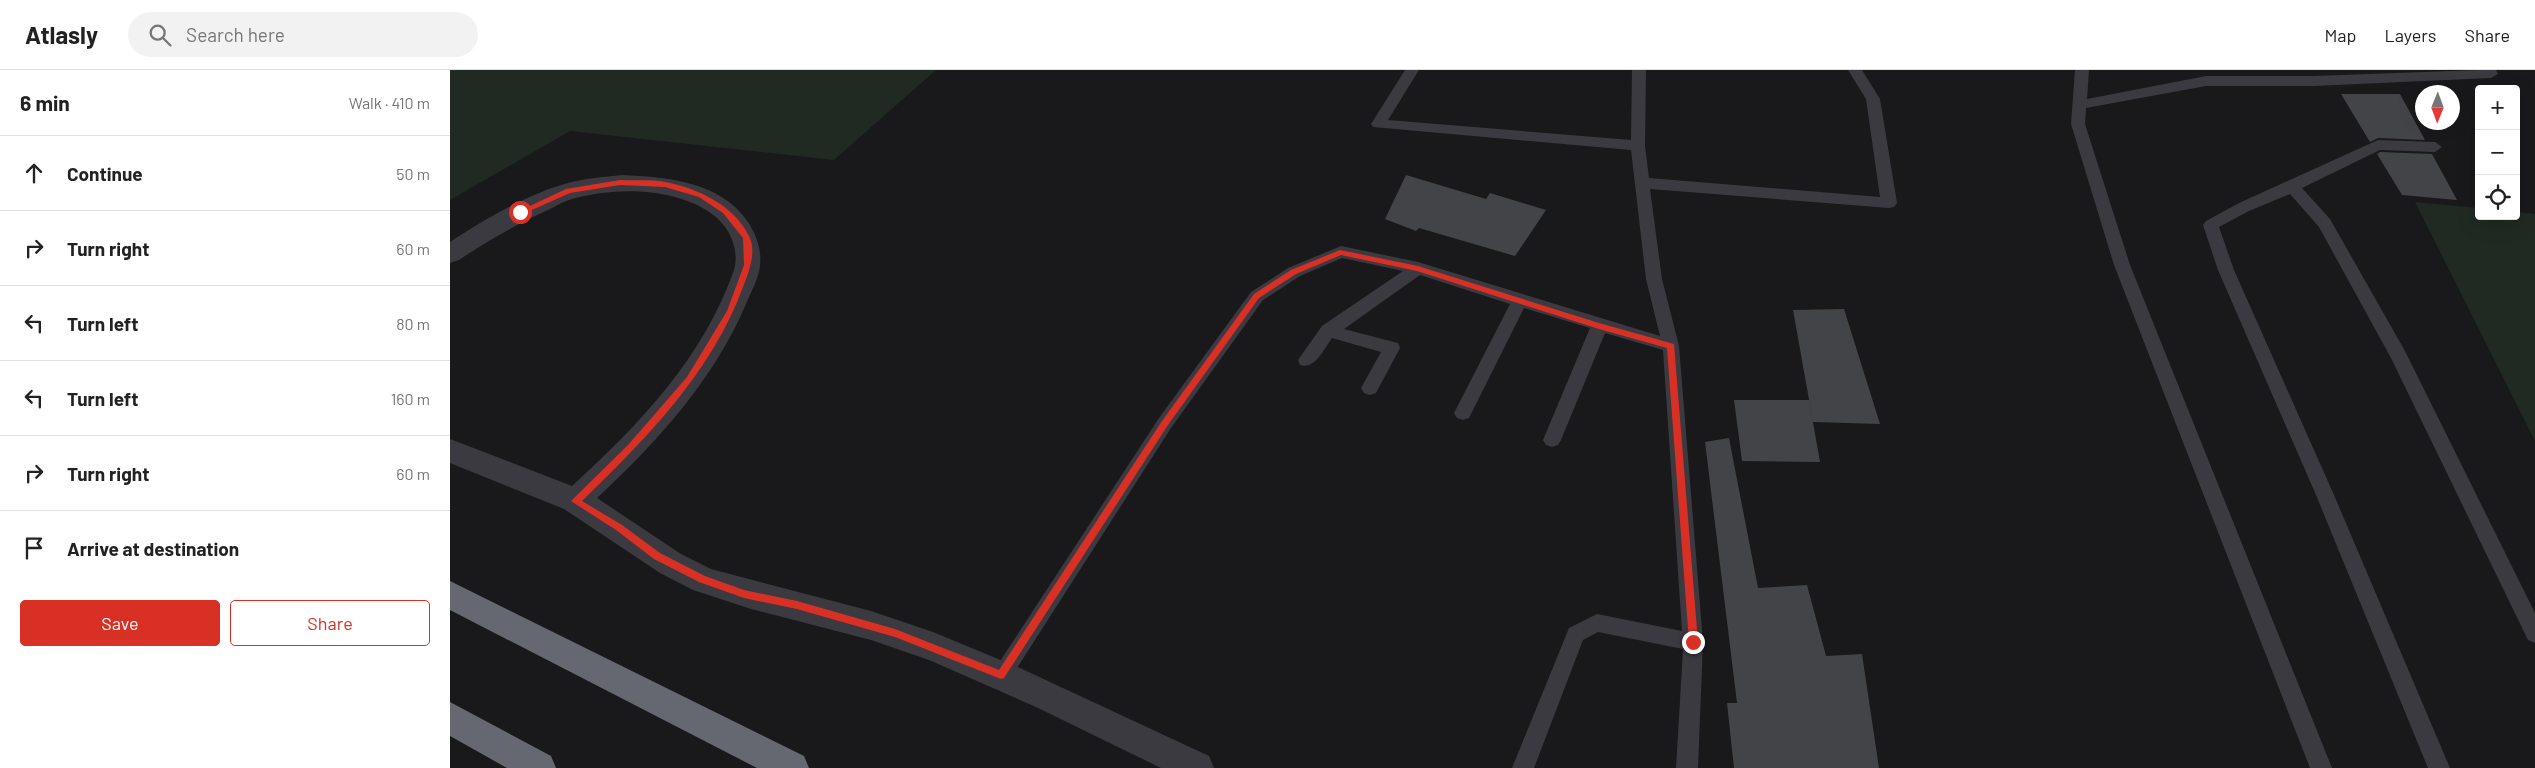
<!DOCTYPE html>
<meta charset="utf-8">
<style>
:root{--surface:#fff;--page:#f2f2f2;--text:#222;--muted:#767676;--line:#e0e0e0;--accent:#d93025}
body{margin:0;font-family:Barlow,sans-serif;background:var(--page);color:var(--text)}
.controls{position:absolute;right:15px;top:15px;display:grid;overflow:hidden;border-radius:5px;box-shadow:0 5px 20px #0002}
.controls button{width:45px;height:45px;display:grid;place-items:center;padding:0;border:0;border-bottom:1px solid var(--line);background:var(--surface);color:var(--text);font:25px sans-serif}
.compass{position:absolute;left:1965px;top:15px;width:45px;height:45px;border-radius:50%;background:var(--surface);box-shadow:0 5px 20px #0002;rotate:181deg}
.stop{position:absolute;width:15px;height:15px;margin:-11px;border:4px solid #d93025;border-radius:50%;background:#fff}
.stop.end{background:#d93025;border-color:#fff;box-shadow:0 1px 5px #0008}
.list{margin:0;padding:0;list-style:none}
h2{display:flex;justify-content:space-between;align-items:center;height:65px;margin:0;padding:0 20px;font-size:21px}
h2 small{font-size:16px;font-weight:400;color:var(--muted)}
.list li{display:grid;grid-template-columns:32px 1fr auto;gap:15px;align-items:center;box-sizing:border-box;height:75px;padding:0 20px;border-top:1px solid var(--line)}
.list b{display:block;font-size:19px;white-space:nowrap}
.list em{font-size:16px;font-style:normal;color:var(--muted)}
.actions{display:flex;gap:10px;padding:15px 20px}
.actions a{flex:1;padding:11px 0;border:1px solid var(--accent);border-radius:5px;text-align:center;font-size:18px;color:var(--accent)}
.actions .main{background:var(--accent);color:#fff}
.icon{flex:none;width:28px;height:28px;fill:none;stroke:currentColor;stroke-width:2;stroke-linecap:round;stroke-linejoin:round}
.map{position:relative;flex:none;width:2085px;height:698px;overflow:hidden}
header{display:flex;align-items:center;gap:30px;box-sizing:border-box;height:70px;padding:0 25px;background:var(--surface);border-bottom:1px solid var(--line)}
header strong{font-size:24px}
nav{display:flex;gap:28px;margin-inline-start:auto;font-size:18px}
.search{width:350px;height:45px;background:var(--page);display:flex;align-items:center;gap:12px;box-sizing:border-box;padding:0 18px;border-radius:28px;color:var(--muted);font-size:19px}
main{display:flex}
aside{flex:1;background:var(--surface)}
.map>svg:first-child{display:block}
.green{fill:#202922}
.building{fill:#434448}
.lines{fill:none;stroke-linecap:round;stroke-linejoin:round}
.service{fill:#3a3a40;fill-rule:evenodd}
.minor{fill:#3a3a40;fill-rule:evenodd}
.motorway{fill:#656871;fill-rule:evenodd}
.route{fill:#d93025}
</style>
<header>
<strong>Atlasly</strong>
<div class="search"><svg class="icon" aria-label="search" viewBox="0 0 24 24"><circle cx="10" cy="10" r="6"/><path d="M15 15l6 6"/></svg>Search here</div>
<nav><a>Map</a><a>Layers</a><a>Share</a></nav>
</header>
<main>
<aside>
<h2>6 min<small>Walk · 410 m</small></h2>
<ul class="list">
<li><svg class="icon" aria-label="ahead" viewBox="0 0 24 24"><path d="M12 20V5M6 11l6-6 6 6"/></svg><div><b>Continue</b></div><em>50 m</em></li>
<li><svg class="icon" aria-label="right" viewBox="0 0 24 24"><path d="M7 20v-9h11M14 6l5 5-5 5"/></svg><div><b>Turn right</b></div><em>60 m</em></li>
<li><svg class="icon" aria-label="left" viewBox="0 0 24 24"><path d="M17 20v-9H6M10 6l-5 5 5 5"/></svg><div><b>Turn left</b></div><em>80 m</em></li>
<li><svg class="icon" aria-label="left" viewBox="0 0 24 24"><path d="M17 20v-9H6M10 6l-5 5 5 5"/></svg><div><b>Turn left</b></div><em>160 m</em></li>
<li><svg class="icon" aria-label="right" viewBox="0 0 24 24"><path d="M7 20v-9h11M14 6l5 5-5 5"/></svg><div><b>Turn right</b></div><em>60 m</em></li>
<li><svg class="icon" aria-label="arrive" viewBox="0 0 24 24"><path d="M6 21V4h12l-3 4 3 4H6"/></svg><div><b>Arrive at destination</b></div></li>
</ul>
<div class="actions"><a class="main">Save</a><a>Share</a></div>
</aside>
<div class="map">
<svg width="2085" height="698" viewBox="0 0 2085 698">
<rect width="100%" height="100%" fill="#19191b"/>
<path class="green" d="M0,0h486l-102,90 -264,-29 -120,69z
M1965,132l64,6v8h37v-4l19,2v227z"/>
<path class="building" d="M1891,24h59l25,46 -47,-2 -8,4z
M1930,82l52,2 25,46 -55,-5 -25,-41z
M956,105l80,24 4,-6 56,17 -31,46 -96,-28 -3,3 -31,-12z
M1394,239l36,115 -67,-2 -20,-112z
M1284,330h75l11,62 -78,-1z
M1279,368l29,150 49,-3 19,71 36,-2 17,114h-145l-7,-65h10l-32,-261z"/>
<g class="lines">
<path class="service" d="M955,0h14l-31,50 243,20 1,-70h14l-1,76 4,32 231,19 -14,-98 -18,-29h14l18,29 17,104 -3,4 -5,1 -239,-19 12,90 17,67 24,296 -5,126h-22l7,-119 -85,-17 -15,8 -49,128h-22l57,-140 28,-14 85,17 -19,-281 -58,-17 -44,107 -3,5 -6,2 -6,-2 -3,-5 47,-112 -66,-20 -55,110 -6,2 -6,-2 -3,-5 56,-109 -90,-29 -76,54 54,14 2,5 -24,45 -6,2 -6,-2 -3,-5 20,-36 -49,-14c-8,11 -17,32 -32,27l-2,-5 24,-34 81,-55 -61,-13 -42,18 -37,24 -92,128 -163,254 -7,3 -7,-3 -3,-7 168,-257 92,-126 37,-24 53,-22 77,16 242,74 -14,-57 -15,-129 -258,-23 -2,-3z
M1625,0h14l-2,29 119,-23h108l165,-6h17l2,4 -7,4 -177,8h-108l-120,22 -1,16 45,141 202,503h-22l-196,-503 -43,-141z
M1928,70l57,2 7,5 -7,5 -55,-2 -78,38 28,31 75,132 130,262v30l-7,-3 -137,-282 -72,-131 -29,-33 -41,17 -30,16 15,43 100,225 116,273h-22l-112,-273 -98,-225 -15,-45 3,-4 33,-18z"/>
<path class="minor" d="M172,105c45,2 98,6 126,47 8,12 14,28 12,43 -1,13 -9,27 -14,39 -33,77 -89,138 -149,194l84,56 30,15 160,42 62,21 87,36 189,88 5,12h-53l-125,-61 -107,-47 -58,-20 -120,-31 -58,-19 -33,-17 -96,-64 -114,-46v-24l122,47c68,-62 131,-128 162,-216 6,-21 -5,-44 -22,-56 -38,-27 -96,-27 -140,-15 -8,2 -16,7 -24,11 -31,14 -61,31 -89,50l-9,3v-21c31,-21 82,-50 118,-59 18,-5 36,-6 54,-8z"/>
<path class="motorway" d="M0,511l354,175 5,12h-52l-307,-158z
M0,632l101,54 5,12h-49l-57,-32z"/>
</g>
<path class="route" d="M170,110c15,1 31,-1 45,2 32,6 69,23 84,54 8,15 0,36 -6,51 -31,85 -97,152 -161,214l40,24 38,28 45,23 39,14 53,11 98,28 104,41 163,-249 92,-127 37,-24 49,-20 78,16 181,57 75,21 24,298 -5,4 -4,-4 -22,-294 -68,-19 -182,-58 -76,-16 -45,19 -37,24 -91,127 -164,253 -3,1 -106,-42 -98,-28 -53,-11 -45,-16 -45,-23 -38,-29 -45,-29 57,-56 59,-68 40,-66 17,-46 -1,-27 -20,-25 -24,-16 -34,-10 -45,-2 -50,8 -47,21 -6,-2 49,-23z"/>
</svg>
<div class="controls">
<button>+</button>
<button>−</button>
<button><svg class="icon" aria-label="locate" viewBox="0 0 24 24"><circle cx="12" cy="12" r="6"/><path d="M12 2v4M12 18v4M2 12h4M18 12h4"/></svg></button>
</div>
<svg class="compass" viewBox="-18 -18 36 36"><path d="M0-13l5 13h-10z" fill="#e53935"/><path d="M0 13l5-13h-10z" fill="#767676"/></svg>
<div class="stop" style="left:70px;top:142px"></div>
<div class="stop end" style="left:1243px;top:572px"></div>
</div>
</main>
